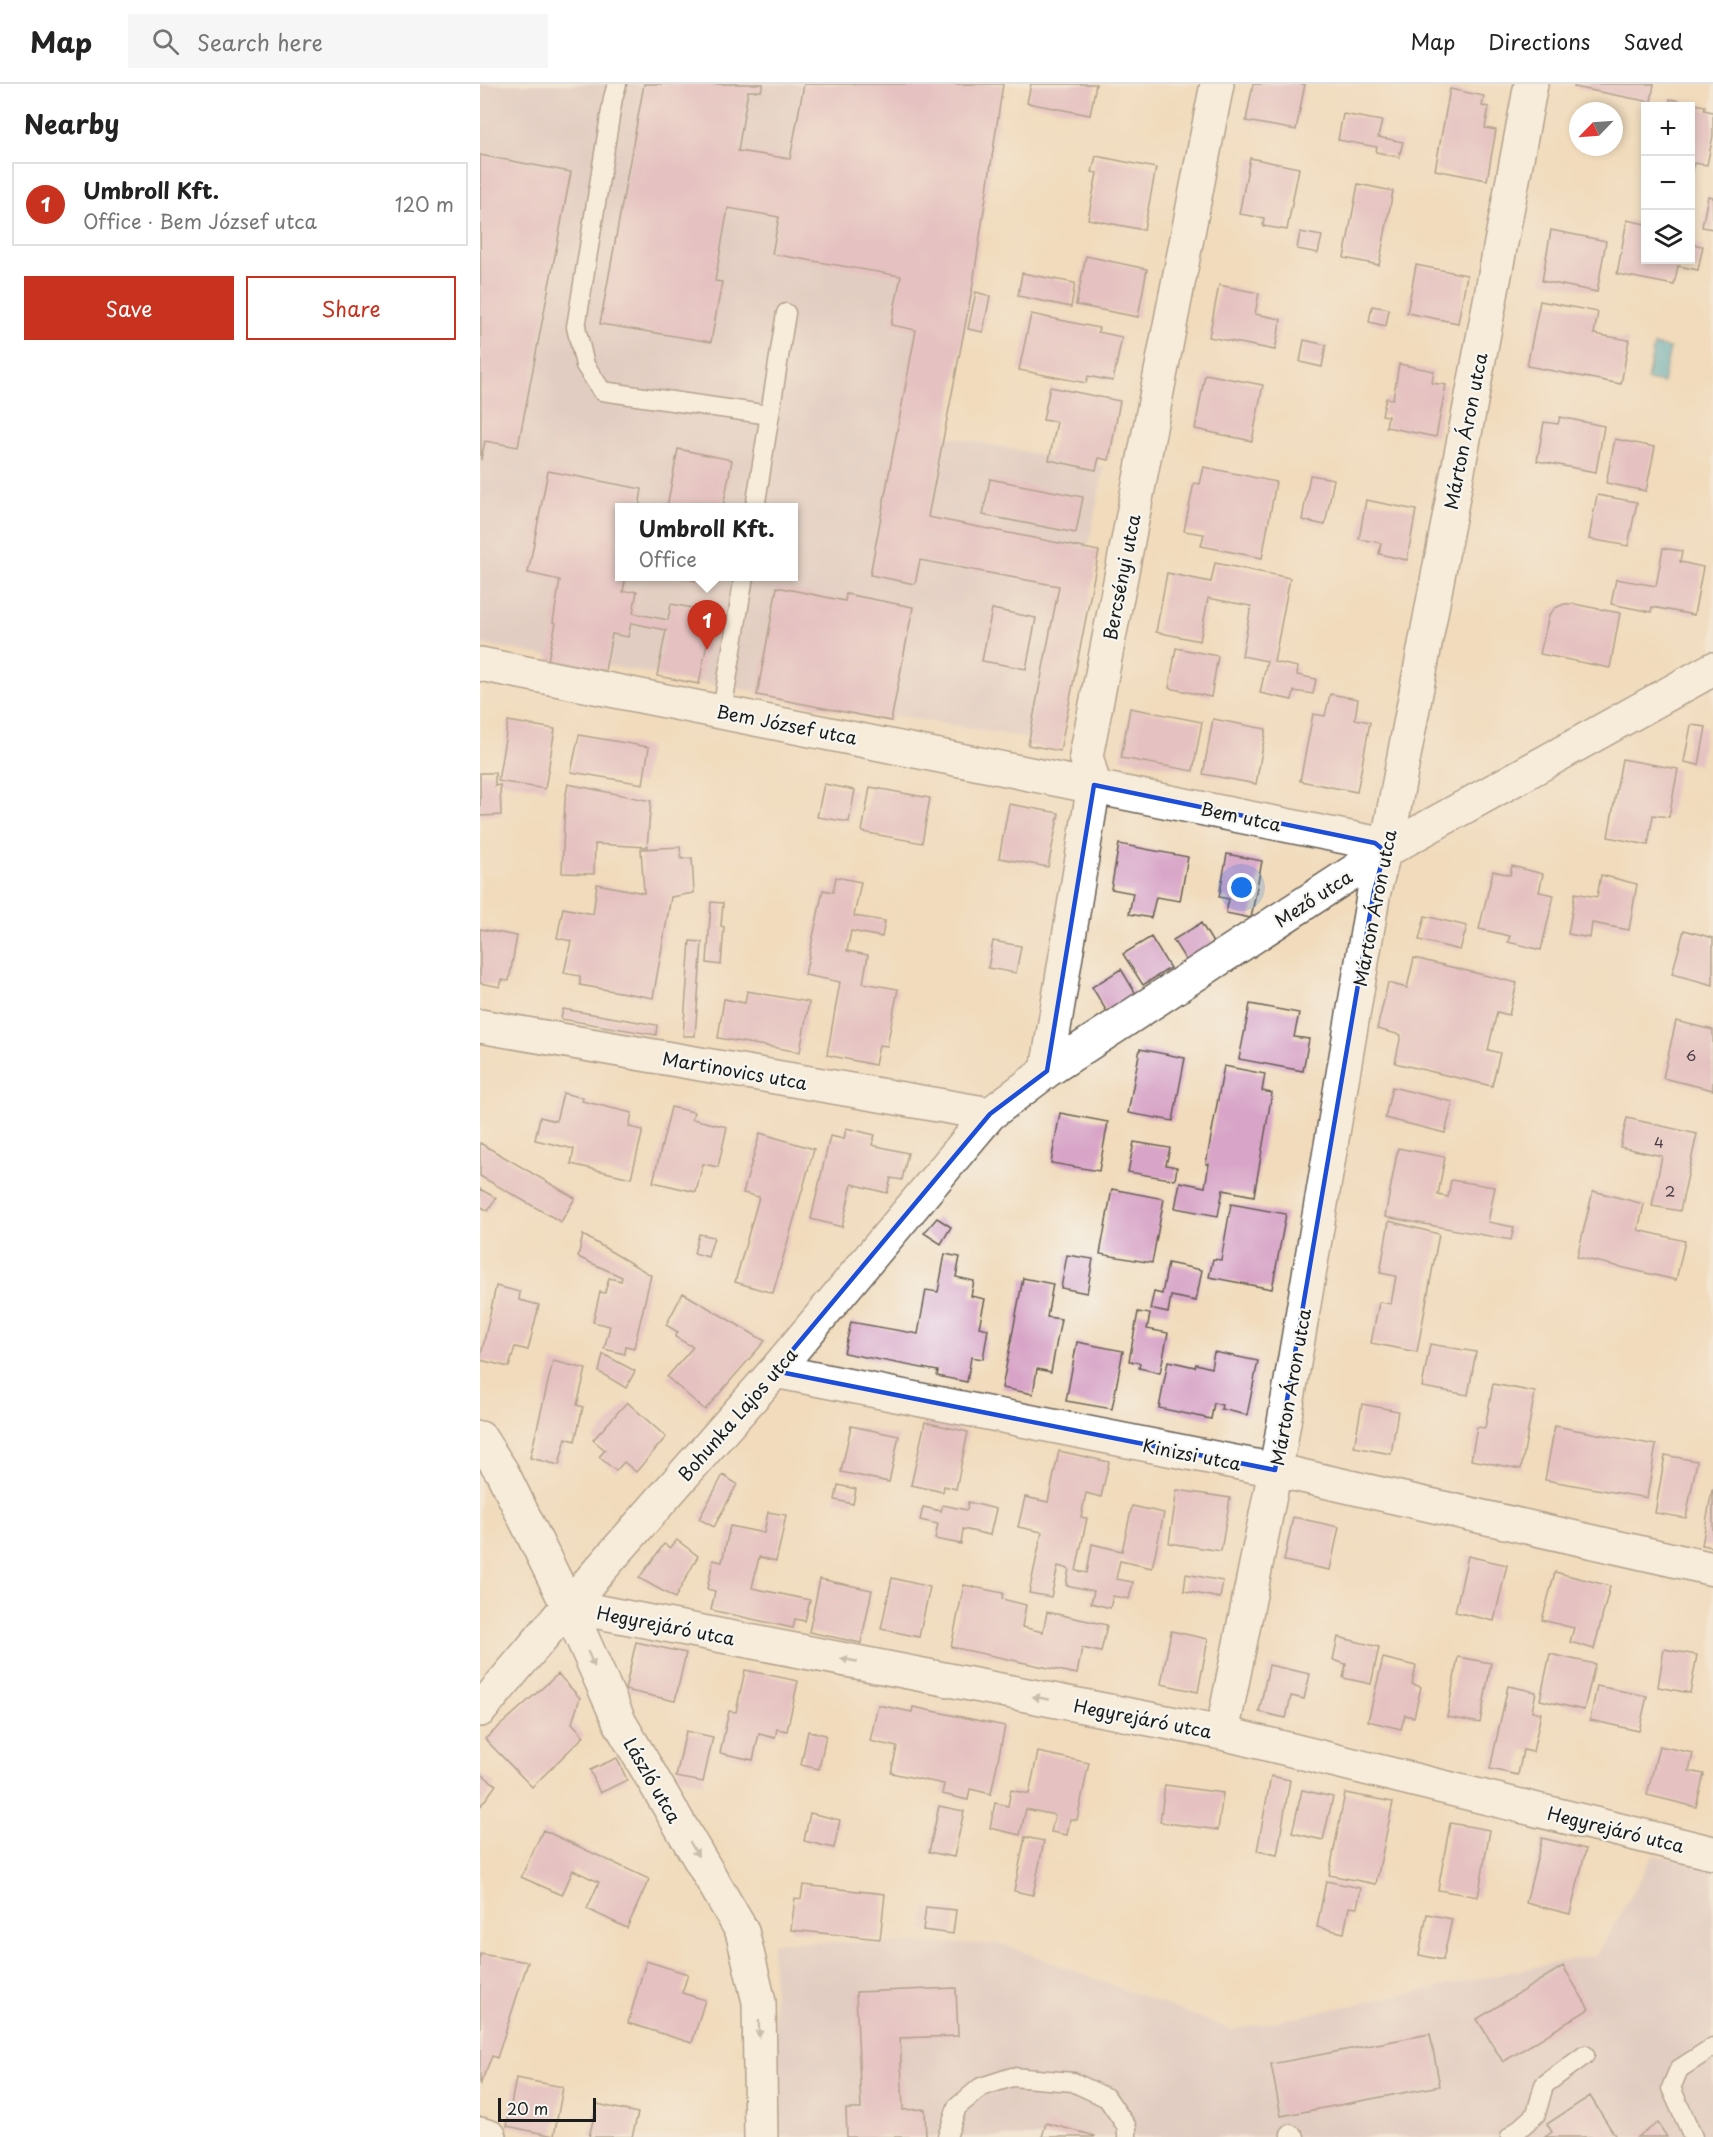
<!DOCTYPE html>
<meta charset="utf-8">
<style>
:root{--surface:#fff;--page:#f6f6f6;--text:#222;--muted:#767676;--line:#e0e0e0;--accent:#c8321e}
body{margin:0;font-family:"Playpen Sans",sans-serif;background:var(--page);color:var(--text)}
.controls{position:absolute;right:18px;top:18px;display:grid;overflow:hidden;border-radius:0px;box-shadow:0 3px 9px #0003}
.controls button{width:54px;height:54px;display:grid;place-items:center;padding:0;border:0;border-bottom:2px solid var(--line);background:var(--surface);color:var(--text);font:30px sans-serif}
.compass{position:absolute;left:1089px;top:18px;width:54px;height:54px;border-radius:50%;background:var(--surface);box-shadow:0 3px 9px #0003;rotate:245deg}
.scale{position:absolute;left:18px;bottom:15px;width:98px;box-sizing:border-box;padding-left:6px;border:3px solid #1c1c1c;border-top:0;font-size:16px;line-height:21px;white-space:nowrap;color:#1c1c1c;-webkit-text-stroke:4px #f6f6f2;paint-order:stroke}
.you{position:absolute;left:762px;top:804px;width:21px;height:21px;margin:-15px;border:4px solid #fff;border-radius:50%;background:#1a73e8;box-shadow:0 0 0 9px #1a73e833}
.badge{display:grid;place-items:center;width:39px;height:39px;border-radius:50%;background:var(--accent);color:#fff;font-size:20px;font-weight:700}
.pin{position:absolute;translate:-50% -50px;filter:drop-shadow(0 2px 3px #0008)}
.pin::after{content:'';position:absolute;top:32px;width:21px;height:18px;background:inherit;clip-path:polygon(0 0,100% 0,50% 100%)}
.popup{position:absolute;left:135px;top:419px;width:183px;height:78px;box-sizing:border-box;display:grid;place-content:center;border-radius:0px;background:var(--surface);filter:drop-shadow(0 2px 4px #0005);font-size:20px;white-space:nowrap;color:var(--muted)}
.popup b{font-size:22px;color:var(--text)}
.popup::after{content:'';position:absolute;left:50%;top:100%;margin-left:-12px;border:12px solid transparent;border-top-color:var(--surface)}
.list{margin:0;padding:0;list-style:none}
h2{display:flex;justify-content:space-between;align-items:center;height:78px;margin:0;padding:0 24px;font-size:26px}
h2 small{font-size:20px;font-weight:400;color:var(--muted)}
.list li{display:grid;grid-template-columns:39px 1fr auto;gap:18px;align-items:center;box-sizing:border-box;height:84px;margin:0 12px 12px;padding:0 12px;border:2px solid var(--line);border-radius:0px}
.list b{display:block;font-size:22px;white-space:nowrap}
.list p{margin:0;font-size:20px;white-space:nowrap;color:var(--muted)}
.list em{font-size:20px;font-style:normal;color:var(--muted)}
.actions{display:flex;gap:12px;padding:18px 24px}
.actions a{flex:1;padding:14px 0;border:2px solid var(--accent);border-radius:0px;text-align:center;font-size:21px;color:var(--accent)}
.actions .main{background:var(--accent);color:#fff}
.icon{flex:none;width:33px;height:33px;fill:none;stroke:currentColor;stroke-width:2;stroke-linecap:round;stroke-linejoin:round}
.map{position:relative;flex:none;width:1233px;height:2053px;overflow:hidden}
header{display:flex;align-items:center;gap:36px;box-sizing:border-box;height:84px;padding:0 30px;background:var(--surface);border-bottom:2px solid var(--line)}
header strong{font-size:28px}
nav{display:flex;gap:33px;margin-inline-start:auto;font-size:21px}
.search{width:420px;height:54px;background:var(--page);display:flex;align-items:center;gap:15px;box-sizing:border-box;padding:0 21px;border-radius:0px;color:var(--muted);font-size:22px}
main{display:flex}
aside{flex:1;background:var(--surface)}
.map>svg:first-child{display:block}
.industrial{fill:#d1bdca;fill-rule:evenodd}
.water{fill:#48afc7;stroke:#326672;stroke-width:1.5}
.building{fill:#d8a4c7}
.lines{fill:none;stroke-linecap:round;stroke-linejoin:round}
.service-casing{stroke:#675f54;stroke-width:21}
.minor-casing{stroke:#675f54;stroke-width:36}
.service{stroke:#fff;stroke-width:18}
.minor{stroke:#fff;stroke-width:33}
.oneway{fill:#999}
.marked{fill:none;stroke:#1d4ed8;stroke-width:4.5;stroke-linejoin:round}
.labels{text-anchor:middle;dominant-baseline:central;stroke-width:4.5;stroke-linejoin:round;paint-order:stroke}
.number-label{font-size:15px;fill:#4b3e47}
.street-label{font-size:18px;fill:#1c1c1c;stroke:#f6f6f2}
</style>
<header>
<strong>Map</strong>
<div class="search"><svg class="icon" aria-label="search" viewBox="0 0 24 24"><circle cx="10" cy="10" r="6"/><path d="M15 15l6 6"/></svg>Search here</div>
<nav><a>Map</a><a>Directions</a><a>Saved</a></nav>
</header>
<main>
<aside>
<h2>Nearby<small></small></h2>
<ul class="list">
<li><span class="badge">1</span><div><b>Umbroll Kft.</b><p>Office · Bem József utca</p></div><em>120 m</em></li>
</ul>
<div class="actions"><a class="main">Save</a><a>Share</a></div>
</aside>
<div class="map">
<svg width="1233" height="2053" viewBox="0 0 1233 2053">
<rect width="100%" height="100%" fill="#f6f6f2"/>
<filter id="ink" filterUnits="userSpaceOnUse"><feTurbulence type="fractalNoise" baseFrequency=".0167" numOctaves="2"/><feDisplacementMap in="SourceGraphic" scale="12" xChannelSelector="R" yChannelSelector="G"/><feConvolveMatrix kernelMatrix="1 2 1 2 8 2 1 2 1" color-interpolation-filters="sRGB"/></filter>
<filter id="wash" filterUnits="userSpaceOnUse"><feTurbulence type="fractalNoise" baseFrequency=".008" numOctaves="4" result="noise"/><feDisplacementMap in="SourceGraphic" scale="24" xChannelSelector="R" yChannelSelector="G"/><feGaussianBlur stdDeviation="1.35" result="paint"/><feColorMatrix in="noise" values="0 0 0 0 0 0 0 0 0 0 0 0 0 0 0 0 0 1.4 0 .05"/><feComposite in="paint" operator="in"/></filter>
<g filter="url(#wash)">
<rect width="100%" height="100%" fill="#f1dbbc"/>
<path class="industrial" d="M0,0h523l-31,206 -26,146 158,31 -54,275 -570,-98zM140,424h174v68h-174z
M1173,1771l60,12v270h-934l-7,-195 230,2 230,86 366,-76z"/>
<path class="water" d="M1174,261l16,3 -7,35 -16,-3z"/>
<g id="blocks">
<path class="building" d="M164,0h119l-2,7h-13l-10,60 52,8 14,-75h199l-31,206 -44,227 171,34 -39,200 -32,-6 31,-159 -139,-26 -5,24 -45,-9 46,-245 -25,-5 10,-49 -129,-22 7,-37 -51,-9 -13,73 7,1 -11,60 -111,-18z
M551,0h65l-6,31 -63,-12z
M773,0h52l-9,46 -50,-9z
M1095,0h79l-3,18 -77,-15z
M970,5l34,7 -2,10 7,1 -4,21 11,2 -9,50 -52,-10z
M1190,15l35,7 -1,4 9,2v24l-6,29 -13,-2 -2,14 -2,-71h-21z
M863,30l39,7 -4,16 25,5 -4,15 -23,-5 1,-5 -39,-7z
M0,71l91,17 -53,275 -33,-6 -4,19z
M616,72l60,12 -12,62 -56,-11 9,-46 -5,-1z
M770,74l49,10 -12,62 -24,-4 1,-8 -25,-4z
M878,100l35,7 -14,74 -35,-7z
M1228,112l5,1v32l-11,-2z
M1147,136l19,4v36h44v-16l13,2 -5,24 -20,-4 -4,19 -57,-11z
M1071,146l55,11 -9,51 -55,-11z
M820,148l22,4 -4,17 -21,-4z
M606,172l61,13 -9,48 -62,-12z
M936,181l51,10 -9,48 -51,-10z
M542,189l53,10 -4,24 -53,-11z
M739,201l40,8 -4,21 26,5 -6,31 -66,-13z
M496,208l14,4 -7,36 -15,-3z
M1060,217l58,11 -4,22 35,6 -8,44 -94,-18z
M892,222l17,3 -3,17 -17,-4z
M551,230l68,14 -1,4 24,5 -9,44 -25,-5 -2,7 -67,-13z
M824,256l22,5 -4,22 -22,-5z
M919,280l35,7 -2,12 14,2 -10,52 -50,-10 2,-11 -6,-1 4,-17 7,1z
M725,290l58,11 -11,56 -57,-12z
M570,303l70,14 -11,59 -10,-2 -3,12 -47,-10 8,-38 -14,-2z
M1080,333l44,9 -8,46 -59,-11 7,-39 14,2z
M1135,355l40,8 -9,44 -40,-8z
M198,365l54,11 -9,47h-56z
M724,383l72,15 -14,76 -61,-12 3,-12 -20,-3 10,-48 6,1z
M68,387l94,18 -3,18h-19v69h6l-3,16 14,-1 -4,22 35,7 3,-16 42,8 -14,72 -42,-8 9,-46 -35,-7 -3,14 -16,-3 -7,37 -57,-11 8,-37 -3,-1 7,-42 -32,-7z
M830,391l24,4 -9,46 -23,-5z
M510,395l93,18 -7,36 -93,-18z
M1117,411l40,7 -9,44 -39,-7z
M886,416l50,10 -9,50 -28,-6 2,-11 -22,-4z
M1183,464l19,3 -2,11 23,5 -9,48 -42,-8 -1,5 -40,-8 5,-25 40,7z
M735,479l75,15 -16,84 24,5 -1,8 19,4 -3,15 -19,-3 -2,9 -32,-7 7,-32 -25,-5 9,-50 -43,-8 -8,43 -44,-9 11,-59 44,9z
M197,492h32l-1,8z
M297,503l68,14 1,-7 67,13 -22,114 -134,-26z
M1084,520h10l46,9 -10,55 -70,-14 9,-39 6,-7z
M512,525l44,9 -10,51 -44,-8z
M696,564l42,8 -7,41 -42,-9z
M850,610l28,5 -3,20 15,3 -13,70 -57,-11 13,-67 12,2z
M650,624l72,14 -9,49 -72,-13z
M733,635l53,10 -10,55 -53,-10z
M28,637l47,8 -10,60 -47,-8z
M1211,641l15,2 -7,38 -15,-3z
M99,651l70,12 -6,37 -72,-12z
M1142,675l56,10 -9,48 -16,-2 -5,30 -40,-8z
M0,689h15v13l5,-1 1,30 -21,1z
M88,700l83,17 -4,46 -52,-3 -1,30 -32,-1 3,-74z
M344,700l31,6 -6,32 -32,-5z
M390,703l60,11 -8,45 -60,-11z
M529,720l50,9 -11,54 -49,-9z
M639,760l69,13 -8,44 -24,-4 -5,21 -22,-4 4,-21 -22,-4z
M200,763l1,12 11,-1 2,35 -23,4 -18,101 -73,-13v-9l-16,-3 7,-32 -14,-3 6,-30 30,6 4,-30 47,9 -3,-44z
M747,770l35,7 -11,57 -25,-5 3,-14 -10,-2z
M1032,782l31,8 -4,18 15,3 -13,55 -33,-8 2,-6 -31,-7 14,-58 17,4z
M1121,791l36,9 -8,46 -37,-7 -2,15 -22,-4 7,-41 22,4z
M356,793l25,5 -7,34 31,5 -3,16 -31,-6 -4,20 21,4 -5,28 35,6 -11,57 -8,-1 -4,20 -48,-10 13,-73 -35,-7 18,-85 10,2z
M231,818l12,1 -2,23 3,1 -3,38 -14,-2z
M945,832l42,10 -7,24 -41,-10z
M721,839l14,23 -28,16 -14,-22z
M0,845l37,7 -8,45 -7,-1 -2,7 -20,-4z
M1204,846l29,8v47l-41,-11z
M671,853l19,31 -27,17 -20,-31z
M210,857l12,1 -7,94h-12z
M513,857l28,5 -5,27 -28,-5z
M934,874l103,25 -8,32 -12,-3 -9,38 12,3 -8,33 -97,-23 6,-28 -24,-6 11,-46 19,5z
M641,885l15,25 -29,18 -15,-25z
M267,907l62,11 -9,50 -82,-14 6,-39 21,4z
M770,920l49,9 -5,24 15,2 -6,32 -64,-12z
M83,925l94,16 -1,10 -95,-16z
M1196,937l37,9v60l-50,-12z
M660,965l45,9 -12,63 -45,-8z
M744,982l41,8 -3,17 10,2 -18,103 -31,-6 -5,26 -43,-8 5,-26 25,5 4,-23h-3z
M912,1003l61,15 -8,31 -60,-15z
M83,1009l20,5 -1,3 50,12 -3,14 14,3 -12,48 -60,-14 3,-15 -39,-9 5,-23 16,4z
M191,1023l23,5 -2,7 35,8 -9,40 -15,-3 -7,28 -43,-10z
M580,1029l48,9 -9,49 -48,-8z
M1147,1034l70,16 -17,77 -28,-5 10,-50 -42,-9z
M366,1044l29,7 -3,10 36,8 -6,27 -11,-2 -4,15 -35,-9 -10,43 -31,-8 19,-83 14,3z
M280,1049l54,16 -41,144 -38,-11 24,-85 -16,-4z
M654,1058l36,6 -4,17 11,2 -2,13 -47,-8z
M0,1059l95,55 -14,24 -81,-46z
M918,1064l47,9 -7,38 10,2 3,-17 44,7 -7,35 26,5 -3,13 -126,-23z
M0,1105l16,9 -8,13 -8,-5z
M632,1105l52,10 -12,64 -52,-9z
M1113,1107l51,13 -6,26 47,11 -9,39 -99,-23z
M751,1120l55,10 -14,75 -63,-12 4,-18 8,1z
M457,1134l14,9 -10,17 -17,-11z
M909,1137l50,13 -22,118 -46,-9 8,-41 12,2 5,-28 -16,-3z
M219,1150l15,3 -6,20 -14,-4z
M103,1151l68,40 -17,73 -8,-2 -1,8 -21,-5 6,-23 -17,-4 7,-30 5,1 4,-15 12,3 1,-4 -44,-20z
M465,1170l15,3 -4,20 18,4 -3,15 14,3 -6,28 9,2 -5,30 -12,-2 -4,25 -30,-6 1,-5 -94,-18 7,-31 67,12 8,-44 12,2z
M587,1171l26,4 -6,34 -26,-5z
M688,1179l34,7 -6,31 -25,-5 -3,17 -18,-4 4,-17 8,2z
M543,1194l30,6 -6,33 14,2 -10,53 -14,-3 -4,25 -31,-6z
M16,1202l24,6 -1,8 20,5 -11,45 -13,-3 -6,20 -29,-7z
M203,1209l82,48 -60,69 -38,-33 26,-30 -18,-10 3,-5 -12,-7z
M658,1228l12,2 -3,15 21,4 -8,40 -21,-5 1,-5 -11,-2z
M597,1258l46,9 -11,58 -46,-8z
M950,1260l46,8 -8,43 -46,-8z
M734,1268l44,9 -11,54 -26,-6 1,-4 -8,-2 -3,16 -52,-11 9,-47 27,6 1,-3 15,4z
M123,1270l32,17 -9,17 -27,-16z
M73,1277l33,8 -9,36 6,2 -8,34 -9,-3 -7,27 -29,-7z
M1013,1300l42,8 -14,77 -50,-9 6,-33 8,1z
M147,1318l39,35 -30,35 -12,-10 -8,9 -17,-14 6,-7 -12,-10z
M882,1320l36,7 -7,43 -37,-7z
M445,1338l43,10 -12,57 -12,-3 -1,6 -32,-7z
M371,1342l48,10 -10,46 -48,-10z
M1075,1342l101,19 -9,53 -102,-18z
M579,1367l50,11 -8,35 -15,-4 -5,24 6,1 -11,53 11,2 5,-29 30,7 10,-45 32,7 -12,55 -32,-7 -4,18 17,3 -4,17 -16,-3 -3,12 -19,-5 3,-12 -28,-6 3,-16 -11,-3 -7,31 -22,-4 13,-61 -24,-5 7,-30 23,5z
M1185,1371l32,6 -11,57 -31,-5z
M243,1391l14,9 -23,43 -15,-8z
M358,1401l18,4 -3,15 -18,-4z
M697,1406l53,8 -9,53 -52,-8z
M1232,1406h1v57l-11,-2z
M488,1418l28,7 -6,26 -27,-6 -2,15 -26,-5 3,-15 -18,-4 3,-13 18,4 2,-6 24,5z
M288,1428l18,3 -5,25 -5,21 -17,-4 -7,31 58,12 -5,21 -10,-2 -2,9 -82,-18 4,-19 -8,-2 6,-29 9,2 8,-36 34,7z
M813,1433l46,10 -9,43 -46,-9z
M197,1456l21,16 -23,42 -36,-20 25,-34 6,4z
M988,1472l39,9 -13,56 -39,-9z
M1075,1488l55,14 -16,63 -24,-7 4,-14 -32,-8z
M706,1490l37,7 -3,17 -36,-7z
M412,1494l38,9 -11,50 -38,-8z
M340,1495l52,11 -11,53 -52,-11z
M484,1501l39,8 -1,6 24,6 -4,22 21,5 4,-20 60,13 -6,27 -19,-4 -5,26 -126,-27z
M691,1547l37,8 -10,53 -37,-8z
M858,1553l41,10 -8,37 -28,-6 3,-14 -13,-4z
M156,1558l50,11 -11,48 -50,-11z
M1184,1565l33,6 -7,38 -32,-6z
M1070,1570l45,10 -11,46 -44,-10z
M978,1573l33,6 -11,60 -33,-6z
M903,1574l33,8 -4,18 9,3 -7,30 -9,-2 -4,14 -33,-8z
M789,1581l41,9 -6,25 -13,-3 -5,22 -27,-6z
M265,1586l53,11 -11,50 -10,-2 -2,9 -16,-4 -6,26 -33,-7 9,-42 7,1z
M78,1590l22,24 -8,25 12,13 -52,51 -47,-48z
M1028,1602l28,6 -4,19 9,2 -8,39 -10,-2 -5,25 -28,-6z
M1117,1602l50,10 -8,35 -49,-11z
M398,1621l34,7 1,-5 92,19 -14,68 -21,-5 -2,11 -26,-6 2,-10 -53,-11 6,-26 -27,-6z
M206,1647l27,6 -10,45 -27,-5z
M328,1647l18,4 -7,34 -18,-4z
M1179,1662l34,7 -4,18 15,3 -8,33 -49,-12z
M558,1668l51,11 -12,57 -7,-1 -3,16 -16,-3 4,-17 -29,-6 -6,26 -30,-7 5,-25 13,3 3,-16 18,4z
M137,1674l10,22 -27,13 -10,-23z
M0,1689l16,12 -16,22z
M791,1692l19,4 -13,75 -20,-4z
M685,1701l58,8 -5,37 -58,-8z
M822,1706l31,7 -10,43 -31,-7z
M865,1709l48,9 -17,82 -47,-9z
M459,1722l25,5 -10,46 -25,-5z
M330,1729l30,7 -6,28 -30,-7z
M970,1739l40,7 -12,67 -40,-7z
M63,1746l106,49 -22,49 -40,-19 12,-27 -26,-12 -11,25 -41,-18z
M545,1753l19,4 -11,54 -19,-4z
M1062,1754l44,11 -16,65 -44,-11z
M846,1797l35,7 -4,20 -8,-1 -5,26 -27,-6z
M323,1801l82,9 -5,45 -89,-9 4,-32 6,1z
M446,1823l30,3 -3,24 -30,-4z
M947,1830l25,5 -9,41 -24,-5z
M0,1870l48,8 -31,96 -5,-2 -12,29z
M166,1877l42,13 -6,19 23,7 -13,43 -64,-20z
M1083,1882l26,43 -86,53 -26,-43z
M476,1904l2,48 -58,2 3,72 22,-1 1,28h-79l-1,-28h15l-5,-117z
M950,1950l10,52 -159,30 -10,-52z
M36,1994l47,9 -9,49 -47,-10z
M1110,2012l26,41h-71l7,-5 -5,-8z
M117,2020l41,9 -6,24h-43z
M566,2039l49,13 -1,1h-52z
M1178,2039l9,14h-30z"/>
</g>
</g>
<g filter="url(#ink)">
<use href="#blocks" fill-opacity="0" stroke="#675f54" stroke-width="1.5"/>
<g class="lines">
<g class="service-casing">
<path id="service" d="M137,0l-4,14 -37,229 9,38 17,26 168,24
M275,424l31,-195
M242,627l22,-135
M810,2050l5,3
M467,2053l10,-30 24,-20 31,-10 61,5 34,16 20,29v10
M1030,2053l26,-23 8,-29 41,-30
M1213,2053l-22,-49 8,-19 34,-22"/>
</g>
<g class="minor-casing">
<path id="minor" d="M0,580l895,179 10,8
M0,942l510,88
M567,987l47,-286 -8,-29 131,-672
M295,1287l500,99 438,99
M0,1354l22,34 66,134 52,117 122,208 17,71 2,135
M88,1522l654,127 491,120
M0,1626l88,-104 207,-235 215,-257 57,-43 338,-220 328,-182
M742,1649l58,-287 94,-555 16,-61 141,-746
M0,2050l10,3"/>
</g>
<use href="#service" class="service"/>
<use href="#minor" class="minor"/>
</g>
<defs><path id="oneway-solid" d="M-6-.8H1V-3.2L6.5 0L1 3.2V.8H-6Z" transform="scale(1.5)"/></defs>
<g class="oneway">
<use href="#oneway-solid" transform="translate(111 1575) rotate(66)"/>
<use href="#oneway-solid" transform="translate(369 1576) rotate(-169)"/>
<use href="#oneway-solid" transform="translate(561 1614) rotate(-169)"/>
<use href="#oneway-solid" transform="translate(214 1765) rotate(60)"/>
<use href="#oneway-solid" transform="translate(279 1945) rotate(89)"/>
</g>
</g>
<path d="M0 0H1233V2053H0ZM614,701l281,58 10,8 -11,40 -99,579 -500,-99 215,-257 57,-43z" fill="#f1dbbc" fill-opacity=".55" fill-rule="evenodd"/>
<path class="marked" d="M614,701l281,58 10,8 -11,40 -99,579 -500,-99 215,-257 57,-43z"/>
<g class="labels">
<g class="number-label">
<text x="1211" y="970">6</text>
<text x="1179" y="1057">4</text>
<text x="1190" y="1106">2</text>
</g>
<g class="street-label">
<text transform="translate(985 347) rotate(-79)">Márton Áron utca</text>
<text transform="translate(641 493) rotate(-79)">Bercsényi utca</text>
<text transform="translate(307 640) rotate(11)">Bem József utca</text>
<text transform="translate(761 732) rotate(12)">Bem utca</text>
<text transform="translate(833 814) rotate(-33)">Mező utca</text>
<text transform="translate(894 824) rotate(-79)">Márton Áron utca</text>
<text transform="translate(255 986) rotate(10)">Martinovics utca</text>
<text transform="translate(810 1303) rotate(-80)">Márton Áron utca</text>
<text transform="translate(257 1330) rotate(-49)">Bohunka Lajos utca</text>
<text transform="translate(712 1370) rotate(11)">Kinizsi utca</text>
<text transform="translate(186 1541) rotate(11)">Hegyrejáró utca</text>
<text transform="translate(663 1634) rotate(11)">Hegyrejáró utca</text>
<text transform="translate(173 1696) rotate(60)">László utca</text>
<text transform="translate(1136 1745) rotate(14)">Hegyrejáró utca</text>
</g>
</g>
</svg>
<div class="controls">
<button>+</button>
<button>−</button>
<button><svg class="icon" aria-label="layers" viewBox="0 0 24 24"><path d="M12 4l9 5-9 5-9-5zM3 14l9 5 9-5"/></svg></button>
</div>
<svg class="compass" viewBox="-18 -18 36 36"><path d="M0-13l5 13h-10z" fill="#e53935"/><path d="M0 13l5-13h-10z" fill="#767676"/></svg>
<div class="scale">20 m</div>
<div class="you"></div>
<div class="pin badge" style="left:227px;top:566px">1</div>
<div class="popup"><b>Umbroll Kft.</b>Office</div>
</div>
</main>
